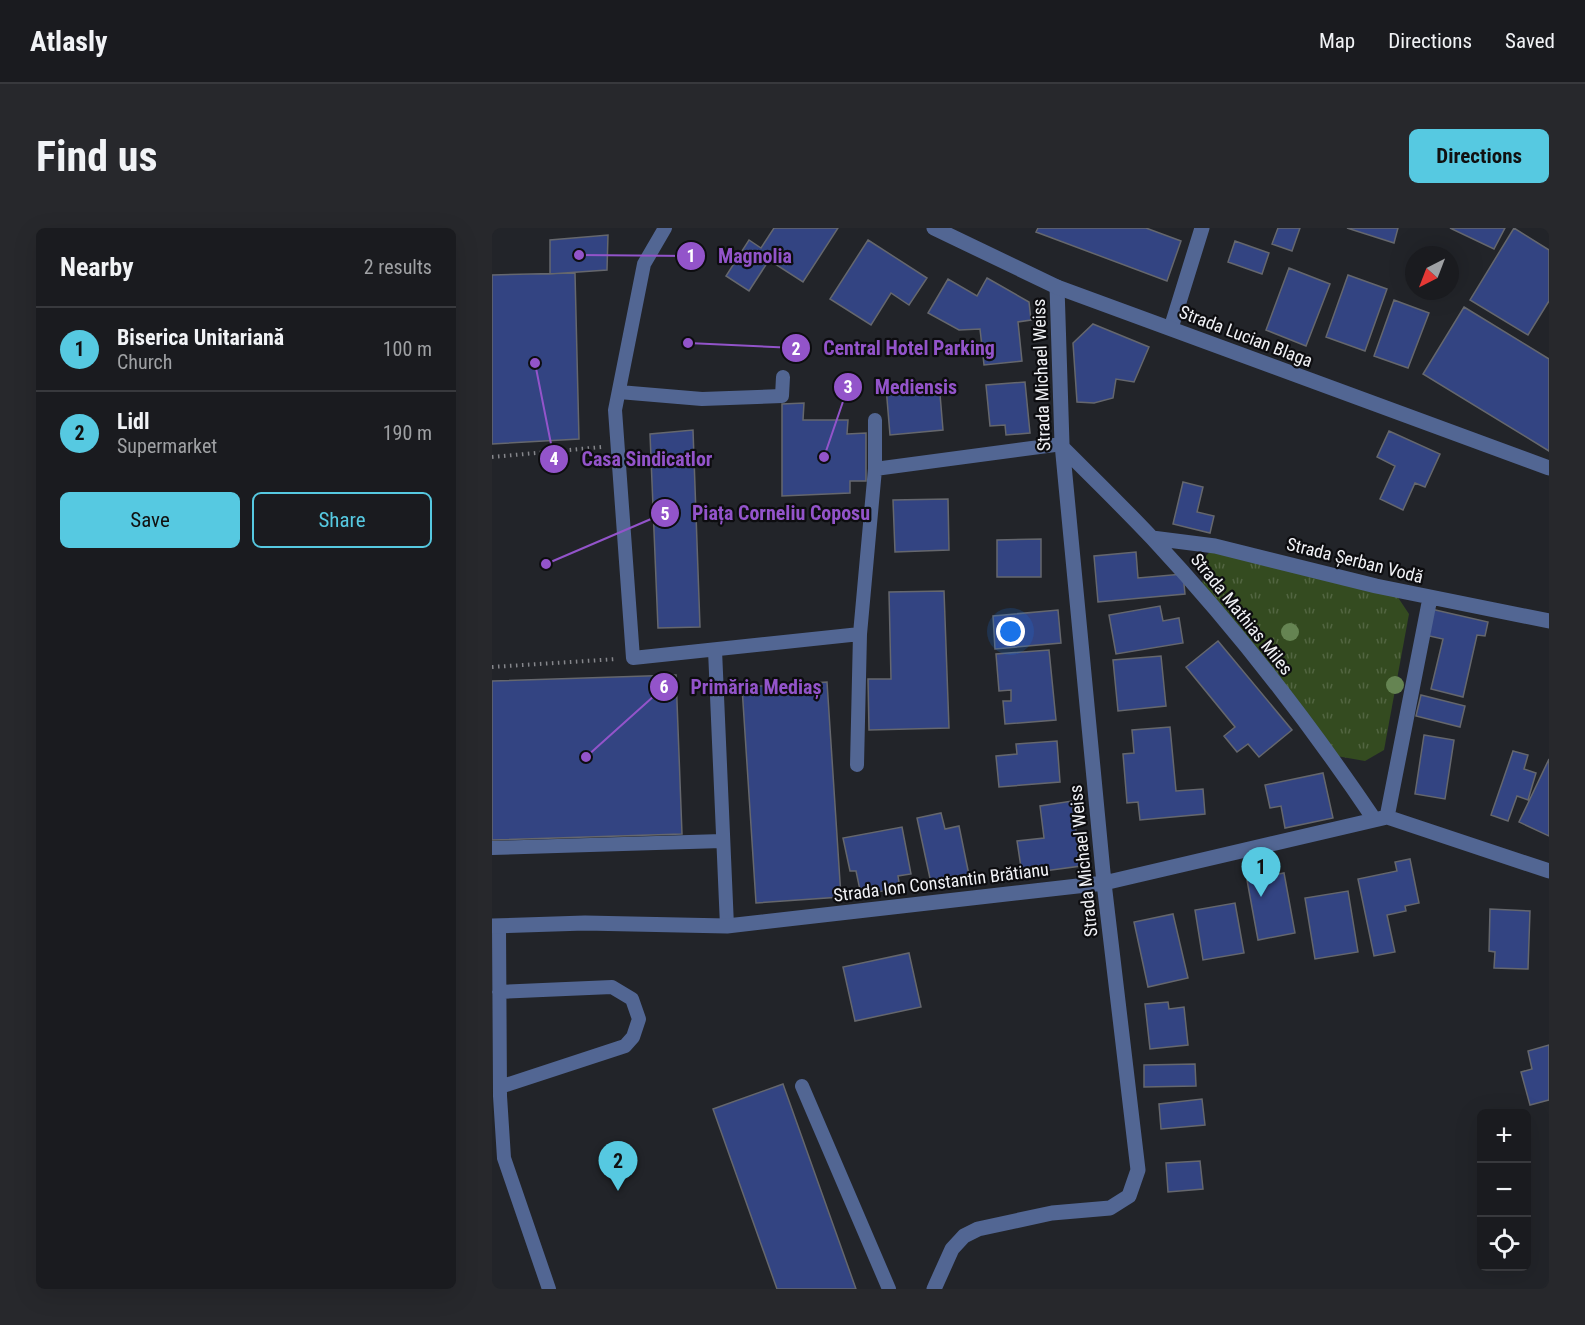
<!DOCTYPE html>
<meta charset="utf-8">
<style>
:root{--surface:#1a1b1f;--page:#27282c;--text:#f1f3f6;--muted:#9fa1a4;--line:#38393d;--accent:#56c9e1}
body{margin:0;font-family:"Roboto Condensed",sans-serif;background:var(--page);color:var(--text)}
.controls{position:absolute;right:18px;bottom:18px;display:grid;overflow:hidden;border-radius:9px;box-shadow:0 6px 24px #0002}
.controls button{width:54px;height:54px;display:grid;place-items:center;padding:0;border:0;border-bottom:2px solid var(--line);background:var(--surface);color:var(--text);font:30px sans-serif}
.compass{position:absolute;left:913px;top:18px;width:54px;height:54px;border-radius:50%;background:var(--surface);box-shadow:0 6px 24px #0002;rotate:222deg}
.you{position:absolute;left:519px;top:404px;width:21px;height:21px;margin:-15px;border:4px solid #fff;border-radius:50%;background:#1a73e8;box-shadow:0 0 0 9px #1a73e833}
.badge{display:grid;place-items:center;width:39px;height:39px;border-radius:50%;background:var(--accent);color:#111;font-size:20px;font-weight:700}
.pin{position:absolute;translate:-50% -50px;filter:drop-shadow(0 2px 3px #0008)}
.pin::after{content:'';position:absolute;top:32px;width:21px;height:18px;background:inherit;clip-path:polygon(0 0,100% 0,50% 100%)}
.list{margin:0;padding:0;list-style:none}
h2{display:flex;justify-content:space-between;align-items:center;height:78px;margin:0;padding:0 24px;font-size:26px}
h2 small{font-size:20px;font-weight:400;color:var(--muted)}
.list li{display:grid;grid-template-columns:39px 1fr auto;gap:18px;align-items:center;box-sizing:border-box;height:84px;padding:0 24px;border-top:2px solid var(--line)}
.list b{display:block;font-size:22px;white-space:nowrap}
.list p{margin:0;font-size:20px;white-space:nowrap;color:var(--muted)}
.list em{font-size:20px;font-style:normal;color:var(--muted)}
.actions{display:flex;gap:12px;padding:18px 24px}
.actions a{flex:1;padding:14px 0;border:2px solid var(--accent);border-radius:9px;text-align:center;font-size:21px;color:var(--accent)}
.actions .main{background:var(--accent);color:#111}
.icon{flex:none;width:33px;height:33px;fill:none;stroke:currentColor;stroke-width:2;stroke-linecap:round;stroke-linejoin:round}
.map{position:relative;flex:none;width:1057px;height:1061px;overflow:hidden;border-radius:9px}
header{display:flex;align-items:center;gap:36px;box-sizing:border-box;height:84px;padding:0 30px;background:var(--surface);border-bottom:2px solid var(--line)}
header strong{font-size:28px}
nav{display:flex;gap:33px;margin-inline-start:auto;font-size:21px}
.intro{display:flex;align-items:center;justify-content:space-between;box-sizing:border-box;height:144px;padding:0 36px}
h1{margin:0;font-size:42px}
.button{padding:15px 27px;border-radius:9px;background:var(--accent);color:#111;font-size:21px;font-weight:700}
main{display:flex;gap:36px;padding:0 36px}
aside{flex:1;background:var(--surface);border-radius:9px;box-shadow:0 6px 24px #0002}
.map>svg:first-child{display:block}
.grass{fill:url(#grass-tufts)}
.building{fill:#334482;stroke:#65676d;stroke-width:1.5}
.lines{fill:none;stroke-linecap:round;stroke-linejoin:round}
.path{stroke:#85868b;stroke-width:4;stroke-dasharray:1.5 4.5;stroke-linecap:butt}
.service{stroke:#526693;stroke-width:14}
.minor{stroke:#526693;stroke-width:15}
.tertiary{stroke:#526693;stroke-width:15}
.tree{fill:#658452}
.labels{text-anchor:middle;dominant-baseline:central;stroke-width:4.5;stroke-linejoin:round;paint-order:stroke}
.street-label{font-size:18px;fill:#f1f2f6;stroke:#0d0d10}
.leader{fill:none;stroke:#9354ca;stroke-width:2}
.callout-dot{fill:#9354ca;stroke:#0d0d10;stroke-width:2}
.mark-label{font-size:18px;text-anchor:middle;font-weight:bold;fill:#fff}
.callout-label{font-size:20px;text-anchor:middle;font-weight:bold;fill:#9354ca;stroke:#0d0d10;stroke-width:4.5;stroke-linejoin:round;paint-order:stroke}
</style>
<header>
<strong>Atlasly</strong>
<nav><a>Map</a><a>Directions</a><a>Saved</a></nav>
</header>
<div class="intro"><h1>Find us</h1><a class="button">Directions</a></div>
<main>
<aside>
<h2>Nearby<small>2 results</small></h2>
<ul class="list">
<li><span class="badge">1</span><div><b>Biserica Unitariană</b><p>Church</p></div><em>100 m</em></li>
<li><span class="badge">2</span><div><b>Lidl</b><p>Supermarket</p></div><em>190 m</em></li>
</ul>
<div class="actions"><a class="main">Save</a><a>Share</a></div>
</aside>
<div class="map">
<svg width="1057" height="1061" viewBox="0 0 1057 1061">
<defs>
<pattern id="grass-tufts" width="24" height="20" patternUnits="userSpaceOnUse" patternTransform="scale(1.5)"><rect width="24" height="20" fill="#344b20"/><path d="M3 7l-1-3M5 7V3M7 7l1-3M15 17l-1-3M17 17v-4M19 17l1-3" fill="none" stroke="#526541"/></pattern>
</defs>
<rect width="100%" height="100%" fill="#222429"/>
<path class="grass" d="M723,318l182,50 12,18 -25,136 -19,11 -34,-6 -130,-162 5,-37z"/>
<path class="building" d="M282,0h64l-35,54 -34,-22 -20,31 -23,-15 23,-36 12,8z
M546,0h108l35,13 -14,40 -131,-49z
M786,0h22l-8,23 -20,-7z
M855,0h51l-4,15z
M958,0h55l-11,21z
M1022,0l35,22v51l-21,34 -58,-35z
M116,7l-1,35 -57,4v-34z
M376,12l59,38 -18,27 -18,-12 -20,32 -41,-26z
M743,13l34,12 -7,21 -34,-12z
M797,40l41,16 -24,62 -40,-16z
M83,45l4,166 -87,5v-169z
M856,47l39,14 -22,62 -39,-14z
M495,50l42,24 2,18 -13,2 4,39 -38,4 -4,-36 -21,1 -31,-17 20,-34 29,17z
M902,72l35,13 -21,55 -34,-12z
M972,79l85,52v92l-126,-77z
M601,96l56,23 -15,35 -18,-3 -3,19 -19,5 -17,-1 -4,-59z
M447,154l4,48 -53,5 -4,-48z
M533,154l5,51 -24,2 -1,-10 -15,1 -4,-41z
M312,175l-1,17h45l-1,14 19,-1v48h-16v12l-68,3v-92z
M201,202l7,197 -42,1 -8,-194z
M897,203l51,23 -15,33 -10,-4 -12,27 -23,-11 15,-33 -18,-9z
M691,254l20,5 -6,25 17,4 -4,17 -37,-9z
M456,271l1,51 -54,2 -2,-52z
M549,311v38h-44v-37z
M644,324l2,26 45,-4 2,20 -87,8 -4,-46z
M452,363l5,137 -80,2 -1,-51h23l-2,-87z
M668,378l3,15 16,-3 4,25 -67,11 -7,-39z
M939,381l57,13 -3,14 -8,-1 -14,62 -32,-8 12,-50 -18,-4z
M566,382l3,33 -66,6 -2,-33z
M726,413l74,89 -33,27 -11,-13 -11,8 -13,-16 11,-9 -49,-60z
M557,422l7,70 -51,4 -2,-23h8v-11l-12,1 -3,-37z
M669,428l5,50 -48,5 -5,-51z
M184,447l6,159 -190,6v-159z
M335,454l14,215 -85,6 -14,-216z
M929,467l44,11 -5,21 -44,-11z
M678,499l6,64 27,-2 2,25 -65,6 -2,-18 -11,1 -4,-49 11,-1 -2,-23z
M932,507l30,5 -9,59 -30,-5z
M565,513l3,41 -61,5 -3,-31 21,-2 -1,-10z
M1021,523l15,4 -4,14 12,4 -8,27 -11,-4 -9,25 -17,-6z
M1057,531v77l-30,-14z
M831,545l10,45 -48,10 -4,-22 -11,2 -5,-23z
M580,573l9,65 -59,8 -5,-33 27,-3 -4,-32z
M449,585l4,16 14,-3 10,49 -38,8 -14,-65z
M410,599l9,47 -13,2 2,12 -39,7 -5,-24h-6l-7,-33z
M918,631l9,44 -14,3 1,5 -19,4 8,37 -21,4 -16,-77 39,-8 -2,-9z
M792,645l11,60 -37,7 -11,-60z
M856,663l10,61 -43,7 -10,-61z
M743,675l9,50 -41,7 -8,-50z
M998,681l40,2 -2,58 -34,-1 1,-16 -6,-1z
M681,686l15,64 -40,9 -14,-65z
M417,725l12,54 -66,14 -12,-54z
M676,774l1,7 15,-2 4,38 -38,4 -5,-45z
M1057,817v55l-19,5 -9,-33 11,-3 -4,-18z
M703,836l1,22 -52,1v-22z
M291,856l73,205h-79l-64,-180z
M710,871l3,26 -44,4 -2,-25z
M708,933l3,28 -35,3 -2,-29z"/>
<g class="lines">
<path class="path" d="M0,229l110,-10
M0,439l125,-8"/>
<path class="service" d="M173,0l-21,36 -29,146 18,248 227,-24
M127,164l83,7 80,-3 1,-19
M383,241l187,-25
M223,422l12,276
M365,537l3,-131 15,-165v-49
M0,620l230,-7
M7,698l1,170 4,62 45,131
M7,764l113,-5 20,12 7,20 -6,18 -8,9 -125,41
M310,858l87,203"/>
<path class="minor" d="M679,100l31,-100
M571,220c30,30 61,60 90,91 81,87 155,182 221,280
M660,310l63,8 161,40 173,35
M895,589l43,-219
M0,698l93,-3 142,3 377,-43 283,-66 162,54
M442,1061l18,-40 12,-13 14,-7 74,-16 58,-5 19,-12 9,-26 -34,-287 -42,-439 -5,-157"/>
<path class="tertiary" d="M442,0l123,59 492,181"/>
</g>
<g class="tree">
<circle cx="798" cy="404" r="9"/>
<circle cx="903" cy="457" r="9"/>
</g>
<g class="labels">
<g class="street-label">
<text transform="translate(754 108) rotate(21)">Strada Lucian Blaga</text>
<text transform="translate(549 147) rotate(-92)">Strada Michael Weiss</text>
<text transform="translate(863 332) rotate(14)">Strada Șerban Vodă</text>
<text transform="translate(750 386) rotate(51)">Strada Mathias Miles</text>
<text transform="translate(591 633) rotate(-96)">Strada Michael Weiss</text>
<text transform="translate(449 654) rotate(-7)">Strada Ion Constantin Brătianu</text>
</g>
</g>
<path class="leader" d="M87 27L199 28M196 115L304 120M332 229L356 159M43 135L62 231M54 336L173 285M94 529L172 459"/>
<g class="callout-dot">
<circle cx="87" cy="27" r="6"/>
<circle cx="196" cy="115" r="6"/>
<circle cx="332" cy="229" r="6"/>
<circle cx="43" cy="135" r="6"/>
<circle cx="54" cy="336" r="6"/>
<circle cx="94" cy="529" r="6"/>
<circle cx="199" cy="28" r="15"/>
<circle cx="304" cy="120" r="15"/>
<circle cx="356" cy="159" r="15"/>
<circle cx="62" cy="231" r="15"/>
<circle cx="173" cy="285" r="15"/>
<circle cx="172" cy="459" r="15"/>
</g>
<g class="mark-label">
<text x="199" y="34">1</text>
<text x="304" y="127">2</text>
<text x="356" y="165">3</text>
<text x="62" y="237">4</text>
<text x="173" y="292">5</text>
<text x="172" y="465">6</text>
</g>
<g class="callout-label">
<text x="263" y="35">Magnolia</text>
<text x="417" y="127">Central Hotel Parking</text>
<text x="424" y="166">Mediensis</text>
<text x="155" y="238">Casa Sindicatlor</text>
<text x="289" y="292">Piața Corneliu Coposu</text>
<text x="264" y="466">Primăria Mediaș</text>
</g>
</svg>
<div class="controls">
<button>+</button>
<button>−</button>
<button><svg class="icon" aria-label="locate" viewBox="0 0 24 24"><circle cx="12" cy="12" r="6"/><path d="M12 2v4M12 18v4M2 12h4M18 12h4"/></svg></button>
</div>
<svg class="compass" viewBox="-18 -18 36 36"><path d="M0-13l5 13h-10z" fill="#e53935"/><path d="M0 13l5-13h-10z" fill="#9fa1a4"/></svg>
<div class="you"></div>
<div class="pin badge" style="left:769px;top:669px">1</div>
<div class="pin badge" style="left:126px;top:963px">2</div>
</div>
</main>
